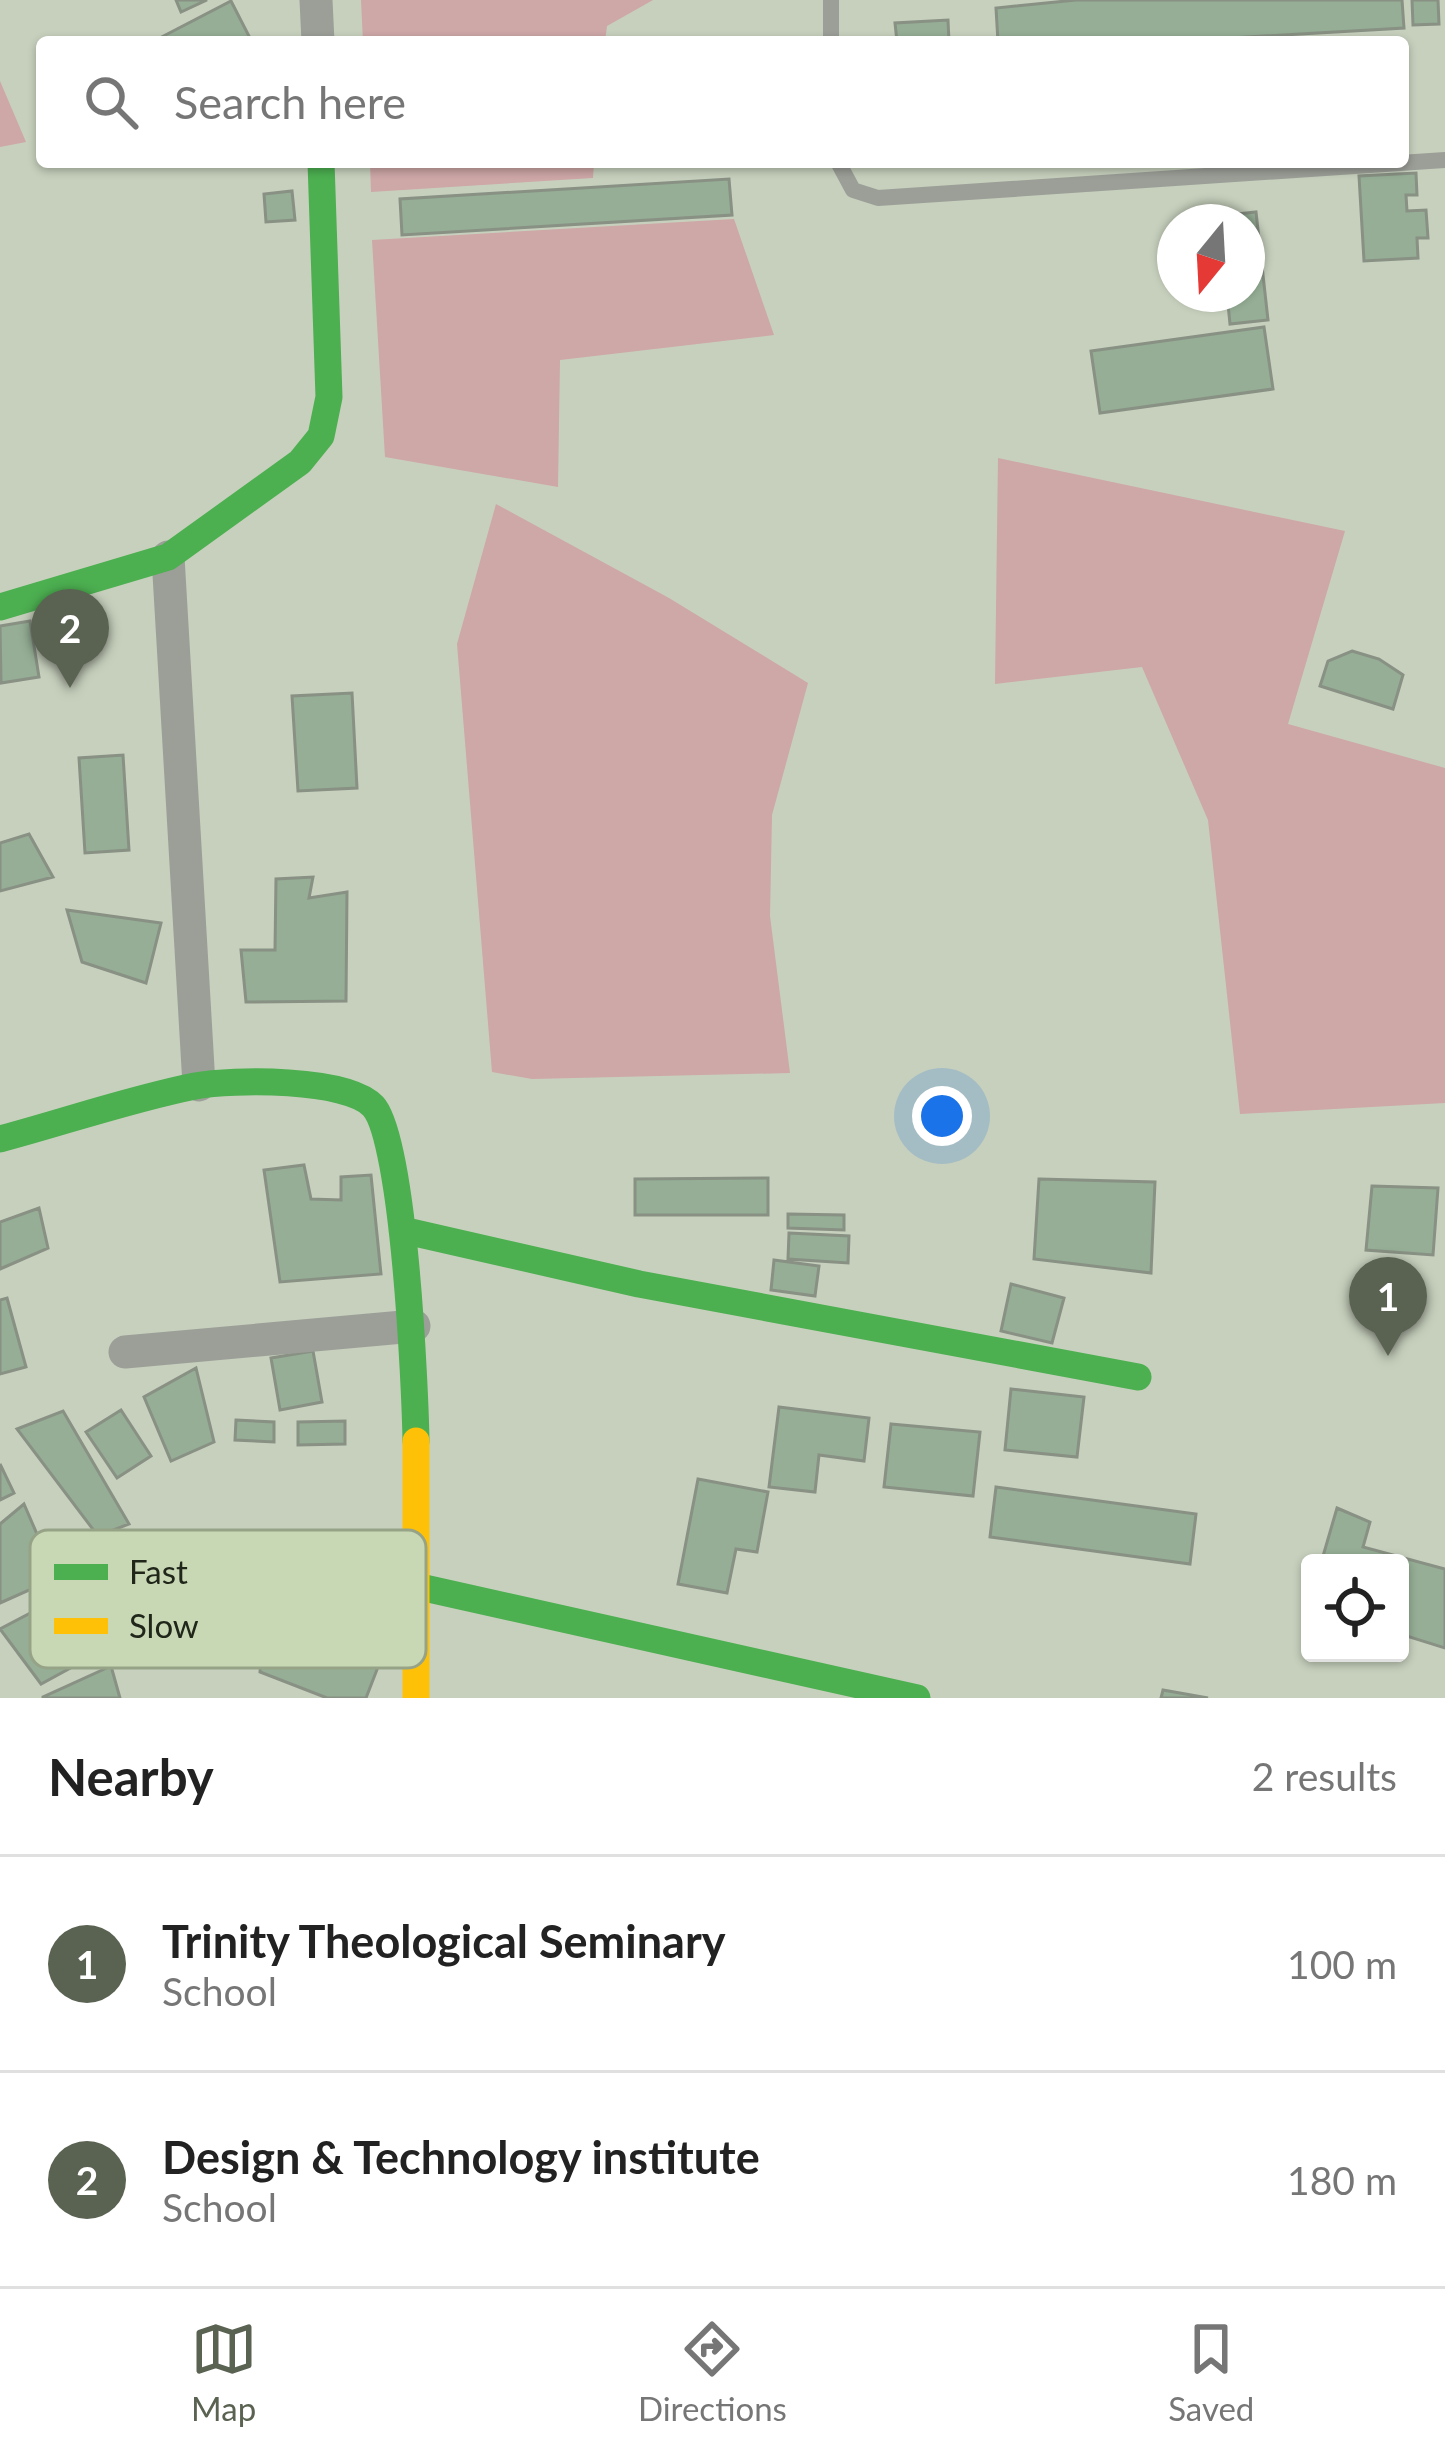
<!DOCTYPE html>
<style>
:root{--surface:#fff;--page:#f6f6f6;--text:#222;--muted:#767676;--line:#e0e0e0;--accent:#5a6252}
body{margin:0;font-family:Lato,sans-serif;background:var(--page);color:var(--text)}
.controls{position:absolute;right:36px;bottom:36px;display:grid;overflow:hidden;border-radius:12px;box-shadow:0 3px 9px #0004}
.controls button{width:108px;height:108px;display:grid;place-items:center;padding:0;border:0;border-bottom:3px solid var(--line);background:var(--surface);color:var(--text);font:60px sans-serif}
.compass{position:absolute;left:1157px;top:204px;width:108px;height:108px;border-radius:50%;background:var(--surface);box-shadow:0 3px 9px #0004;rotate:198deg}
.you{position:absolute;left:942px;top:1116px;width:42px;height:42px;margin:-30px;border:9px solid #fff;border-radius:50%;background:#1a73e8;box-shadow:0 0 0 18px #1a73e833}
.badge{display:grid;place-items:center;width:78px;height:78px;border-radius:50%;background:var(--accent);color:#fff;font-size:39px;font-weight:700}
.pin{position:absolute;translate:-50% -99px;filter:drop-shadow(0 3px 6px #0008)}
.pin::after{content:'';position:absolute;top:63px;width:42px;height:36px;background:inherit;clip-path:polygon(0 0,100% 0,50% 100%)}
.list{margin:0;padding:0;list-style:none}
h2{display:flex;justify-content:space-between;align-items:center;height:156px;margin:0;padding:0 48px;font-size:51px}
h2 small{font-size:39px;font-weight:400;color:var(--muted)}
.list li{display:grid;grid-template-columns:78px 1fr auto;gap:36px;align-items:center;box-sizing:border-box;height:216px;padding:0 48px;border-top:3px solid var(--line)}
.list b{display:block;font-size:45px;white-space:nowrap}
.list p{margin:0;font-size:39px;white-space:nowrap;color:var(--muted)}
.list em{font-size:39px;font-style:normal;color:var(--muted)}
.icon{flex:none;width:66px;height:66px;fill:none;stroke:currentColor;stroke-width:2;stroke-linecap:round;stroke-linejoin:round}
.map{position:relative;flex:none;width:1445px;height:1698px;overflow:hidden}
.search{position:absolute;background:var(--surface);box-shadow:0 3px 9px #0004;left:36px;right:36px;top:36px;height:132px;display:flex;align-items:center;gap:30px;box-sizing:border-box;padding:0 42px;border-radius:12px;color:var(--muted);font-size:45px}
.sheet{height:588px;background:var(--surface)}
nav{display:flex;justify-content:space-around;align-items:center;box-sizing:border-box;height:168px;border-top:3px solid var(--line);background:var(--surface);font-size:33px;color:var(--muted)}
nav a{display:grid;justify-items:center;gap:6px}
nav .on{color:var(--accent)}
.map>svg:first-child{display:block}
.green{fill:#cea7a7}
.building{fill:#95ae95;stroke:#889184;stroke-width:3}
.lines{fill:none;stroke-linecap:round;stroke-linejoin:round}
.lane{stroke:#9c9f98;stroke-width:16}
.street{stroke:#9c9f98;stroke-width:33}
.fast{stroke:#4caf50;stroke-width:27}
.slow{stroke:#ffc107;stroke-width:27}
.key{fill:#c8d8b5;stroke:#96a386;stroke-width:3}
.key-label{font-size:33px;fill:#202619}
</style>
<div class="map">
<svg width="1445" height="1698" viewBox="0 0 1445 1698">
<rect width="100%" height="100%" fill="#c7d0bd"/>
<path class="green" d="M361,0h292l-46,26 -2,16h-242z
M0,81l26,61 -26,5z
M370,162h224l-1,16 -222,14z
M734,219l40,116 -214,25 -2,127 -173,-30 -13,-217z
M998,458l347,73 -57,193 157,44v335l-205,11 -32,-294 -66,-153 -147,17z
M496,504l173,94 139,85 -36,132 -2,101 20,157 -258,6 -40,-7 -35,-428z"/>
<path class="building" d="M176,0h31l-26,12z
M1076,0h326l2,28 -243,14h-163l-2,-34z
M1412,0h26l1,24 -26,1z
M231,1l21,41h-100z
M948,20l1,22h-52l-2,-19z
M1416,173l1,22h-11l1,16 19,-1 2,28h-11l1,20 -54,3 -5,-85z
M729,179l3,36 -330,20 -2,-36z
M292,191l3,29 -29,2 -2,-28z
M1256,212l12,108 -38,4 -3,-30h20v-72h-29v-6z
M1264,327l9,62 -173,24 -9,-62z
M30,621l9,56 -38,6 -1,-57z
M1352,651l27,8 24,16 -10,34 -73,-23 8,-25z
M352,693l5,95 -59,3 -6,-95z
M123,755l6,95 -44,3 -6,-95z
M29,834l24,43 -53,14v-48z
M313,877l-4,21 38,-6 -1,109 -100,1 -5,-52h34l1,-71z
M67,910l94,13 -15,60 -64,-21z
M304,1165l7,34 30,1v-23l30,-2 10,99 -101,8 -16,-112z
M768,1178v37h-133v-36z
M1039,1179l116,3 -4,91 -117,-14z
M1372,1186l66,2 -5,67 -67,-5z
M39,1208l9,40 -48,21v-47z
M788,1214l56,1v15l-56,-2z
M789,1233l60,3 -1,27 -60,-4z
M774,1260l45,6 -4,30 -44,-6z
M1011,1284l53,14 -12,45 -51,-12z
M7,1298l19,69 -26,7v-74z
M313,1351l9,51 -42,8 -9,-52z
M196,1368l18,74 -43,19 -27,-64z
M1011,1389l73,8 -7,60 -72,-7z
M779,1407l90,11 -5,43 -45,-6 -4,37 -46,-5z
M121,1410l30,46 -34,22 -31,-46z
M63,1411l66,113 -31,12 -81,-107z
M236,1420l38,2v20l-39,-2z
M345,1421v23l-47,1v-23z
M891,1424l89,8 -7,64 -89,-9z
M0,1464l14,29 -14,7z
M698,1479l70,13 -11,60 -21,-3 -9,44 -49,-9z
M996,1487l200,27 -6,50 -200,-27z
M24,1504l32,74 -56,25v-79z
M1337,1508l33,14 -7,25 82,22v79l-45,-14v-71h-79z
M61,1597l37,56 -57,31 -41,-55z
M264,1616l119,38 -17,44h-39l-67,-26z
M111,1666l9,32h-77v-1z
M1163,1690l45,8h-47z"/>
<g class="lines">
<path class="lane" d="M831,0v42
M838,162l15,28 25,8 567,-38"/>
<path class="street" d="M316,0l2,42
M168,557l31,528
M125,1352l289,-26"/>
<path class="fast" d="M0,607l168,-50 132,-95 21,-26 8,-39 -8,-235
M0,1139c64,-17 130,-40 195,-53 38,-7 152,-8 178,20 31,33 42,280 43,335
M402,1230l237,54 499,93
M420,1587l497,111"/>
<path class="slow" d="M416,1698v-257"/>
</g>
<rect x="30" y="1530" width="396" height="138" rx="18" class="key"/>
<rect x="54" y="1564" width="54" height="16" fill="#4caf50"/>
<rect x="54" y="1618" width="54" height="16" fill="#ffc107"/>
<g class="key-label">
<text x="129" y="1584">Fast</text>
<text x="129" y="1638">Slow</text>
</g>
</svg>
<div class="controls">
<button><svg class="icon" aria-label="locate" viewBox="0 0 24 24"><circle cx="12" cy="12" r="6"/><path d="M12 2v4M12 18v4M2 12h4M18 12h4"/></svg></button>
</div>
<svg class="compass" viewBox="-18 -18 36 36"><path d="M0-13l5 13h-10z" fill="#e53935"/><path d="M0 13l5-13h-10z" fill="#767676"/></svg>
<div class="you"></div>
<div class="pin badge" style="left:1388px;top:1356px">1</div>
<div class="pin badge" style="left:70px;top:688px">2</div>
<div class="search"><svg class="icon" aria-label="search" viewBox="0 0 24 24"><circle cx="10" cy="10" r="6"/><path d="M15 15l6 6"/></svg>Search here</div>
</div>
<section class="sheet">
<h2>Nearby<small>2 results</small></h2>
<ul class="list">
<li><span class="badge">1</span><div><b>Trinity Theological Seminary</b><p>School</p></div><em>100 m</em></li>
<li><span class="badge">2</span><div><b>Design &amp; Technology institute</b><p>School</p></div><em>180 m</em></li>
</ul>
</section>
<nav>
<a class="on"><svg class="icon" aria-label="map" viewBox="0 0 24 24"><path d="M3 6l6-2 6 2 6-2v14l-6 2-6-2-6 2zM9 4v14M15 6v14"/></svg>Map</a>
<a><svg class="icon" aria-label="directions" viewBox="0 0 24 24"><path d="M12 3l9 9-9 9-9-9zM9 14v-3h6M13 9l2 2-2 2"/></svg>Directions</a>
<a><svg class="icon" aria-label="saved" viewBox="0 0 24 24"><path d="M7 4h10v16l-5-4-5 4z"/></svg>Saved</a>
</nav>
